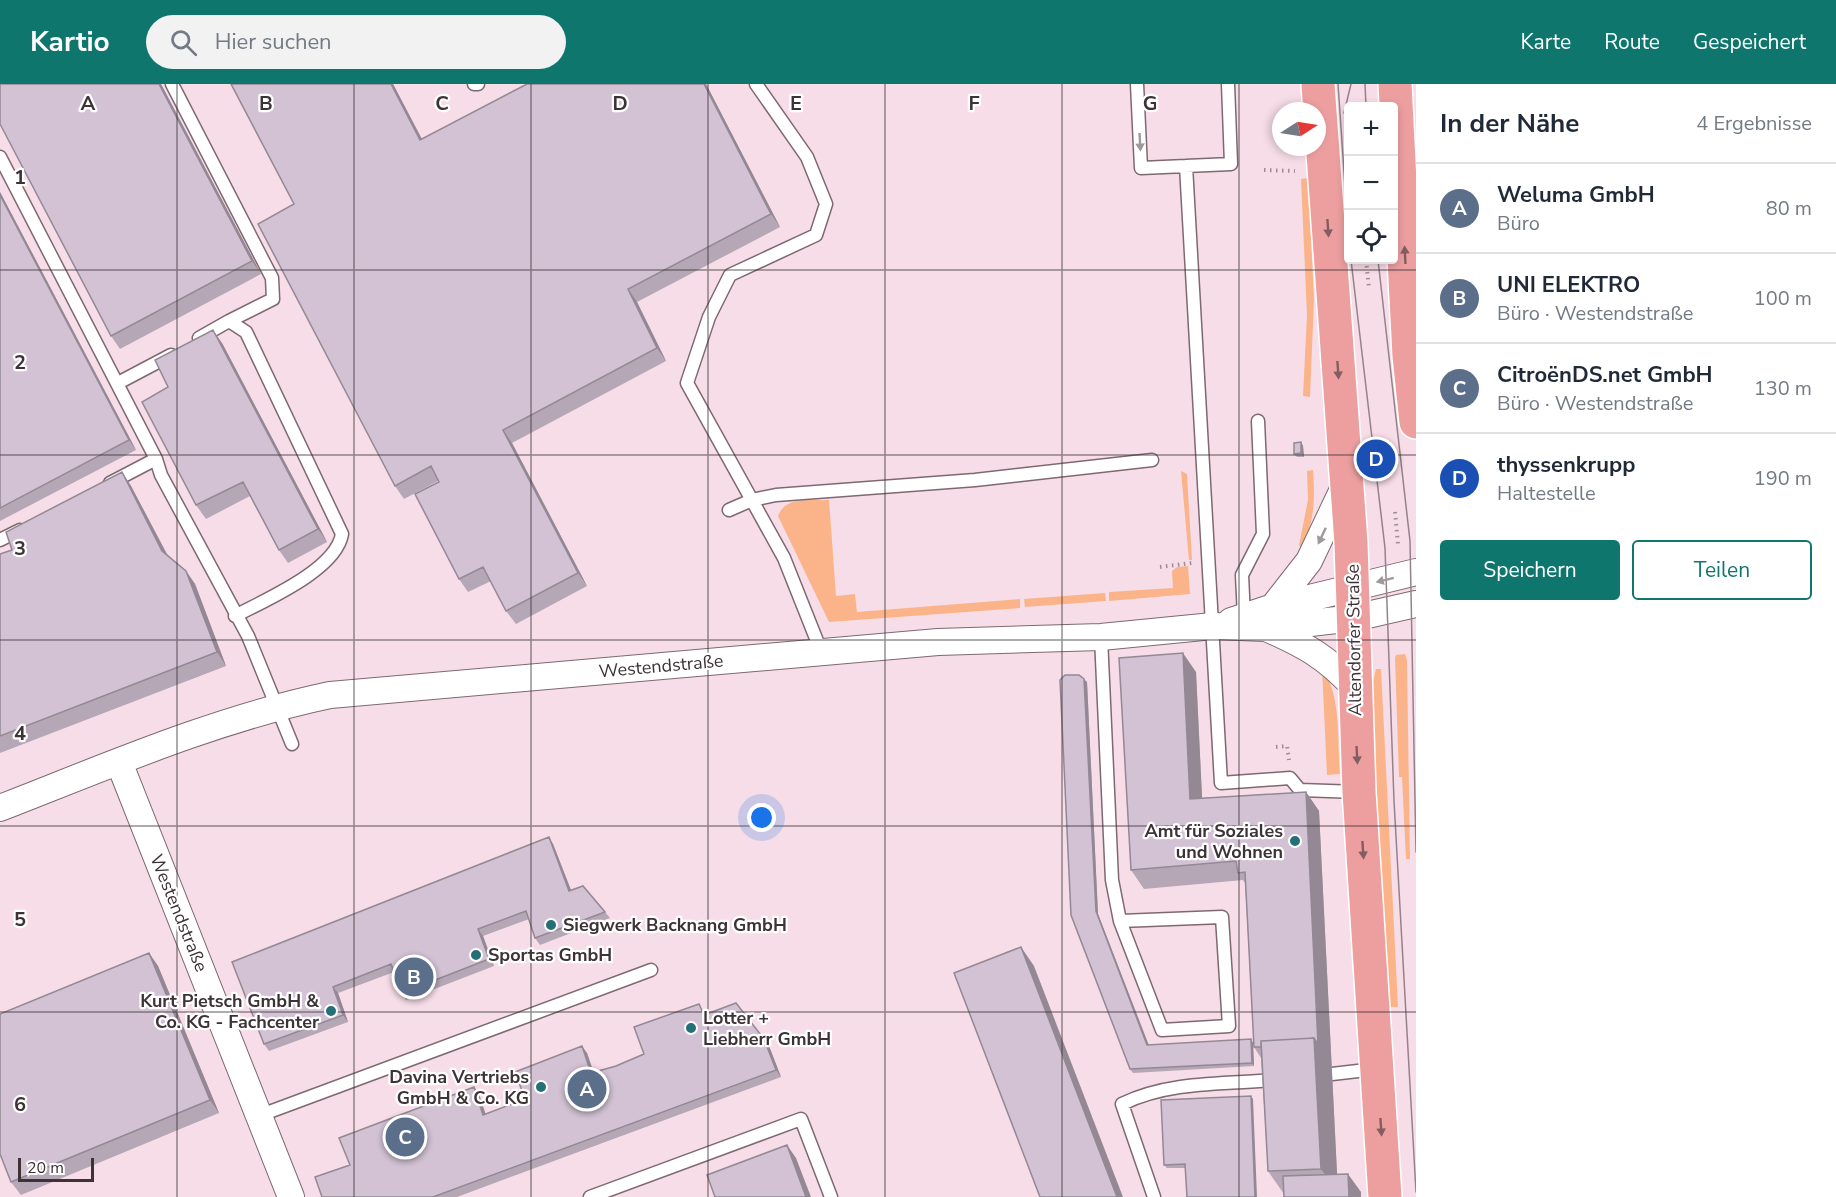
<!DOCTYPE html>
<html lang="de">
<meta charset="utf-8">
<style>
:root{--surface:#fff;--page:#f2f2f3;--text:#1f2937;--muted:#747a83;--line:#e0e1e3;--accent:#0f766e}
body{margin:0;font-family:"Nunito Sans",sans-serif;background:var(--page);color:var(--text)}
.controls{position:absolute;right:18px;top:18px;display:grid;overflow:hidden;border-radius:6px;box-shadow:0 3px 9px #0003}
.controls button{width:54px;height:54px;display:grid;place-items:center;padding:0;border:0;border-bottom:2px solid var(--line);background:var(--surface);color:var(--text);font:30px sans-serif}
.compass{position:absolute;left:1272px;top:18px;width:54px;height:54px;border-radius:50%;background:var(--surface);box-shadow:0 3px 9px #0003;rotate:78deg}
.scale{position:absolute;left:18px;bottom:15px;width:76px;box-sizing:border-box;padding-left:6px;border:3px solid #3d3337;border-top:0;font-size:16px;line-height:21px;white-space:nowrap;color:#3d3337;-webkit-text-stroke:4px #fff;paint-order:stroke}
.you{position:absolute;left:762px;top:734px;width:21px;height:21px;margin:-15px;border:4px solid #fff;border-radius:50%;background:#1a73e8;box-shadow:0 0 0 9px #1a73e833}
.badge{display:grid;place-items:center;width:39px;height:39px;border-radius:50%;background:var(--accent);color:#fff;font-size:20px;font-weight:700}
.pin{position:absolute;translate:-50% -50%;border:3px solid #fff;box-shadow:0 2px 6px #0006}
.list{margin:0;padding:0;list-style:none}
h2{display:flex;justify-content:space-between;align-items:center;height:78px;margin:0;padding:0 24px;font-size:26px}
h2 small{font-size:20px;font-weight:400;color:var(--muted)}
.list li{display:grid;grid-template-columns:39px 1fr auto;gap:18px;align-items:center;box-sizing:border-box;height:90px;padding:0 24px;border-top:2px solid var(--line)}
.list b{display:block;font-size:22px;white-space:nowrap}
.list p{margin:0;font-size:20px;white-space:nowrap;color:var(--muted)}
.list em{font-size:20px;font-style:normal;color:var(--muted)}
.actions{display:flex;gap:12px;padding:18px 24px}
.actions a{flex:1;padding:14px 0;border:2px solid var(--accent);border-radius:6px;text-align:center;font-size:21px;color:var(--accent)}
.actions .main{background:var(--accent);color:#fff}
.icon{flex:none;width:33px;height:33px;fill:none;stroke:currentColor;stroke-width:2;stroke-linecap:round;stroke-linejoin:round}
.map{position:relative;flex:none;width:1416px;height:1113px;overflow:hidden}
header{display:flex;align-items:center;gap:36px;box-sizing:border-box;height:84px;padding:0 30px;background:var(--accent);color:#fff}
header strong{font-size:28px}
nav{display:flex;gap:33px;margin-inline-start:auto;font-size:21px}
.search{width:420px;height:54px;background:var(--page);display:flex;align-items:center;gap:15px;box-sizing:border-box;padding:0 21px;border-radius:33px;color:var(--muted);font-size:22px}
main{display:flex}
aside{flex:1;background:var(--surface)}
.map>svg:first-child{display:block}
.green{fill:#fbb489}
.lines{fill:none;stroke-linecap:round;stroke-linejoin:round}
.service-casing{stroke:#7e6871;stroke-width:15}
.minor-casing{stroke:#7e6871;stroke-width:28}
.primary-casing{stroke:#fff;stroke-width:36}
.path{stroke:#9f8d94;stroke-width:4;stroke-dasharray:1.5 4.5;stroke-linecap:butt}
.service{stroke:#fff;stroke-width:12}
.minor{stroke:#fff;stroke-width:26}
.primary{stroke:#ed9fa0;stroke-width:33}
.tram{stroke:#948289;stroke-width:1.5}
.wall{fill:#b5a7b6}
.shaded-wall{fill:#938894}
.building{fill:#d2c2d4;stroke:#938894;stroke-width:1.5}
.oneway{fill:#9e999b}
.oneway2{fill:#835e61}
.grid{fill:none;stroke:#3d3337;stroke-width:1.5;stroke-opacity:0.55}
.poi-dot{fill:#256f76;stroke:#fff;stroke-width:2}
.labels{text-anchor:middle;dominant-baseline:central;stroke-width:4.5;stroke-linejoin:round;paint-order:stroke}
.street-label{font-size:18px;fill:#3d3337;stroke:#fff}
.poi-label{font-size:18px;font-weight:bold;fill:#3d3337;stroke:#fff;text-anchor:end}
.grid-label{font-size:20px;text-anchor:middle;font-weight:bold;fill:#3d3337;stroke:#fff;stroke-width:4.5;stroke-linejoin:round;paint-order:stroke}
</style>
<header>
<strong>Kartio</strong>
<div class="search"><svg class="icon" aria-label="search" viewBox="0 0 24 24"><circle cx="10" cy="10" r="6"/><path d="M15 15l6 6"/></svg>Hier suchen</div>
<nav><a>Karte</a><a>Route</a><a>Gespeichert</a></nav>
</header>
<main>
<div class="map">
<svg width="1416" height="1113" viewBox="0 0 1416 1113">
<rect width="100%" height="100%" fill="#f7dde7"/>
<path class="green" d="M1308,94l6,121 -4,98 -7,-1 4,-81 -6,-136z
M1313,386c2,28 2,53 -12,78l-2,-3 9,-45 -1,-29z
M1181,387l6,3 5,86h-3z
M829,416l7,96 19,-2 2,18 163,-13v9l-191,14 -51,-106c7,-20 33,-15 51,-16z
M1188,482l2,28 -81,7v-9l64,-4 -1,-17 5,-4z
M1105,509l1,8 -81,6 -1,-8z
M1405,570l2,6 3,199h-4l-4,-82h-3l-4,-119 1,-3z
M1322,584c20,28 15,73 18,106l-13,1z
M1376,585h5l17,338h-11l-17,-274 1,-43z"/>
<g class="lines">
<g class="service-casing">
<path id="service" d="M172,0l100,194 1,21 -44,22
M474,0h4
M756,0l51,73 19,47 -10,31 -86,40 -21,42 -22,66 97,175 37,93
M1137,0l4,84 90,-4 -3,-80
M0,73l156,302
M1186,82l35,617 69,-5 10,12 58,2
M199,254l30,-17 17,11 96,202c-6,36 -77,66 -107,82
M118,299l53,-28
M110,399l46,-24 5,16 87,161 44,108
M729,426l23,-10 24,-5 199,-15 177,-20
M0,456l20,-10
M1244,533l-2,-42 21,-41 -5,-113
M1101,553l11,243 8,41 42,109 67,-4 -7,-109 -102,4
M1332,990l43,-5
M261,1031l390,-145
M590,1113l211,-78 30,78
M1154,1113l-32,-93c47,-23 103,-20 155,-24"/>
</g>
<g class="minor-casing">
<path id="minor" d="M1273,523l36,-46 37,-78
M1231,537l42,-14 143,-35
M1266,544c37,16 61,29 88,59
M119,678l172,435
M0,724c108,-42 216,-89 330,-113l608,-53 163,-5 112,-11 53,2 88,-10 62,-14"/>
</g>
<g class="primary-casing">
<path id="primary" d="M1318,0l33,459 8,249 26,405
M1395,0l14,272 7,66"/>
</g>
<path class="path" d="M1264,86l31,1
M1366,176l3,28
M1395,428l3,32
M1160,483l32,-4
M1276,663l11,-1 2,14"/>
<use href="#service" class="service"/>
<use href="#minor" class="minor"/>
<use href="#primary" class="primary"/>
<path class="tram" d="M1338,0l10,146
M1365,0l1,22
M1344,29l7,-29
M1351,176l34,288 9,253 22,391
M1378,176l32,281 6,311"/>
</g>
<path class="wall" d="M0,0h161l100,190 -141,75 -9,-13z
M231,0h162l29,55 105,-55h179l74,143 -143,75 29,59 -154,82 75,143 -71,38 -10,-13 -15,-30 -23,11 -9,-13 -21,-98 -34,18 -9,-13 -101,-282z
M0,108l136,258 -136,71z
M222,259l105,199 -39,21 -9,-13 -29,-54 -44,23 -10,-14 -28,-118z
M1301,358l2,4 1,11h-7l-3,-3z
M122,388l9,14 36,68 19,17 9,13 31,82 -226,87v-199l12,-4z
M1196,588l6,126 104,-6 13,19 18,363 24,18 -77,2 -16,-23 -7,-113 -7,-11 -9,-164 -2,-3 -99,9 -13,-19z
M1087,598l11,232 50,131 103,-6 2,4 1,23 -121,7 -3,-4 -59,-154z
M553,760l18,46 34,22 5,6 -70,27 -5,-7 -6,-19 -46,17 11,30 -88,34 -4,-7 -8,-21 -56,21 10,29 -79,29 -5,-7 -32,-82z
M149,869l9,13 61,147 -198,82 -10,-13z
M699,920l6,10 59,25 5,7 12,31 -324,120h-135l28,-32 124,-78 5,7 6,20 40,-15 62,-46 7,20 22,-7 28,-12z
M1253,1015l-68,69h-18l-3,-3z"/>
<path class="shaded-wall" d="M159,0h2l100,190 -9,-13z
M391,0h2l36,69 -9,-13z
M704,0h2l74,143 -9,-13z
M0,108l136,258 -7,-10 -129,-245z
M628,205l9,13 29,59 -9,-13z
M213,246l9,13 105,199 -9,-13z
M503,346l9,13 75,143 -9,-13z
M1301,358l2,4 1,11 -3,-4z
M122,388l9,14 41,78 -10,-13z
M186,487l9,13 31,82 -9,-14z
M1183,569l13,19 7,145 -13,-18z
M1084,595l3,3 11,232 52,134 -3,-3 -51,-134z
M1306,708l13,19 19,382 -17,-24 -7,-131z
M549,753l4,7 21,54 -5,-7z
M478,845l5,7 11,30 -5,-7z
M1021,863l13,19 89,231h-6z
M149,869l9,13 61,147 -9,-13z
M333,903l5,6 10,29 -5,-7z
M764,955l5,7 12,31 -5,-7z
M1251,955l2,4 1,23 -2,-3z
M582,962l5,7 9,27 -5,-7z
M474,1003l5,7 9,27 -5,-6z
M1251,1012l2,3 4,98h-2z
M787,1061l9,13 15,39h-5z
M1348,1090l13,18v5h-12z"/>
<path class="building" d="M0,0h159l93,177 -141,75 -111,-212z
M231,0h160l29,56 107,-56h177l67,130 -143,75 29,59 -154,82 75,143 -72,38 -23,-44 -24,12 -44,-85 24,-12 -8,-16 -36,20 -137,-262 36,-20z
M0,111l129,245 -129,68z
M213,246l105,199 -39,21 -36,-68 -47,23 -54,-103 26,-15 -13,-27z
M1301,358v11l-7,1v-11z
M122,388l40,79 24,20 31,81 -217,84v-182l12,-4 -6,-18z
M1183,569l7,146 116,-7 12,252 -4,-6 -53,3v6h-7l-9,-175 -7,1 -2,-12 -105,9 -12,-212z
M1065,591h14l5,4 12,232 51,134 104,-6 1,24 -122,6 -59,-154 -11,-235z
M549,753l20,54 14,-5 22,26 -70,26 -9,-27 -48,18 11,30 -87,34 -11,-29 -58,23 10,28 -79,29 -32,-82z
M1021,863l96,250h-77l-86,-224z
M149,869l61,147 -199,82 -11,-28v-140z
M736,919l28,36 12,31 -343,127h-111l-7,-20 35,-12 -11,-27 135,-51 9,28 42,-16 -10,-27 67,-26 9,27 25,-7 28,-12 -10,-27 65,-23 5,11z
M1314,954l7,131 -53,2 -7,-130z
M1251,1012l4,101h-68l-2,-33 -21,1 -3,-65z
M787,1061l19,52h-91l-8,-22z
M1348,1090l1,23h-65l-1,-21z"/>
<defs><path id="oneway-solid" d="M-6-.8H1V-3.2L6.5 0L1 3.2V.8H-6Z" transform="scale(1.5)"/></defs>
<g class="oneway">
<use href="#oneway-solid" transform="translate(1140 58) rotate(87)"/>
<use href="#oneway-solid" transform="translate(1322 452) rotate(115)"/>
<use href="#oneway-solid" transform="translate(1385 496) rotate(166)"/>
</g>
<g class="oneway2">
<use href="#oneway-solid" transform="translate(1328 144) rotate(86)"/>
<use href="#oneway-solid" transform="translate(1405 171) rotate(-93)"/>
<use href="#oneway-solid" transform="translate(1338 286) rotate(86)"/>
<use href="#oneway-solid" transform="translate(1357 671) rotate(87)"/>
<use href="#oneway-solid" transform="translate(1363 766) rotate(86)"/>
<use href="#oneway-solid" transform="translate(1381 1043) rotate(86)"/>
</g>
<path class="grid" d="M177,0v1113M354,0v1113M531,0v1113M708,0v1113M885,0v1113M1062,0v1113M1239,0v1113M0,186h1416M0,371h1416M0,556h1416M0,742h1416M0,928h1416"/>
<g class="poi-dot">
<circle cx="1295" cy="757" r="6"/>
<circle cx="551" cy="841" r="6"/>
<circle cx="476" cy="871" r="6"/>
<circle cx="331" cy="927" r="6"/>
<circle cx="691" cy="944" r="6"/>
<circle cx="541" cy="1003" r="6"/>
</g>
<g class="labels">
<g class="street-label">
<text transform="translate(1354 556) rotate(-91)">Altendorfer Straße</text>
<text transform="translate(661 582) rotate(-5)">Westendstraße</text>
<text transform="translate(179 829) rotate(68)">Westendstraße</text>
</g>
<g class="poi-label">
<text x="1283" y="747">Amt für Soziales<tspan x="1283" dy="21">und Wohnen</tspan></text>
<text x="563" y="841" text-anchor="start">Siegwerk Backnang GmbH</text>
<text x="488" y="871" text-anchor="start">Sportas GmbH</text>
<text x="319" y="917">Kurt Pietsch GmbH &amp;<tspan x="319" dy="21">Co. KG - Fachcenter</tspan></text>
<text x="703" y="934" text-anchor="start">Lotter +<tspan x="703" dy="21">Liebherr GmbH</tspan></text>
<text x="529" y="993">Davina Vertriebs<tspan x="529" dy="21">GmbH &amp; Co. KG</tspan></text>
</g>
</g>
<g class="grid-label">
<text x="88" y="26">A</text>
<text x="266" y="26">B</text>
<text x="442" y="26">C</text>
<text x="620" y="26">D</text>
<text x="796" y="26">E</text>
<text x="974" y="26">F</text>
<text x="1150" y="26">G</text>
<text x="20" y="100">1</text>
<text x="20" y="285">2</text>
<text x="20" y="471">3</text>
<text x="20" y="656">4</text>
<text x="20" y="842">5</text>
<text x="20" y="1027">6</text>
</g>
</svg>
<div class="controls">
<button>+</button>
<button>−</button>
<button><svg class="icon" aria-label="locate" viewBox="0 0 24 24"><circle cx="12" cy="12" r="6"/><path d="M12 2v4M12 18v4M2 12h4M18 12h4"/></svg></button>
</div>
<svg class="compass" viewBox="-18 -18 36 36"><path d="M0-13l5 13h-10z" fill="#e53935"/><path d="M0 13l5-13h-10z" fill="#747a83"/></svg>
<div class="scale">20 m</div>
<div class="you"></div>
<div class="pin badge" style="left:587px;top:1005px;background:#5c6f8a">A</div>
<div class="pin badge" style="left:414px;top:893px;background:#5c6f8a">B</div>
<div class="pin badge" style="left:405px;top:1053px;background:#5c6f8a">C</div>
<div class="pin badge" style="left:1376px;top:375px;background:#1a4fb4">D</div>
</div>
<aside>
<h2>In der Nähe<small>4 Ergebnisse</small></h2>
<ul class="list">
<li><span class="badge" style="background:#5c6f8a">A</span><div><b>Weluma GmbH</b><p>Büro</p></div><em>80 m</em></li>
<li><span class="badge" style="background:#5c6f8a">B</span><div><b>UNI ELEKTRO</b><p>Büro · Westendstraße</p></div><em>100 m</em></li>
<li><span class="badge" style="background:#5c6f8a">C</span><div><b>CitroënDS.net GmbH</b><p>Büro · Westendstraße</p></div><em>130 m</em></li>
<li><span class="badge" style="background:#1a4fb4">D</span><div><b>thyssenkrupp</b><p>Haltestelle</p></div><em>190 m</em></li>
</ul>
<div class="actions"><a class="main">Speichern</a><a>Teilen</a></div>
</aside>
</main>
